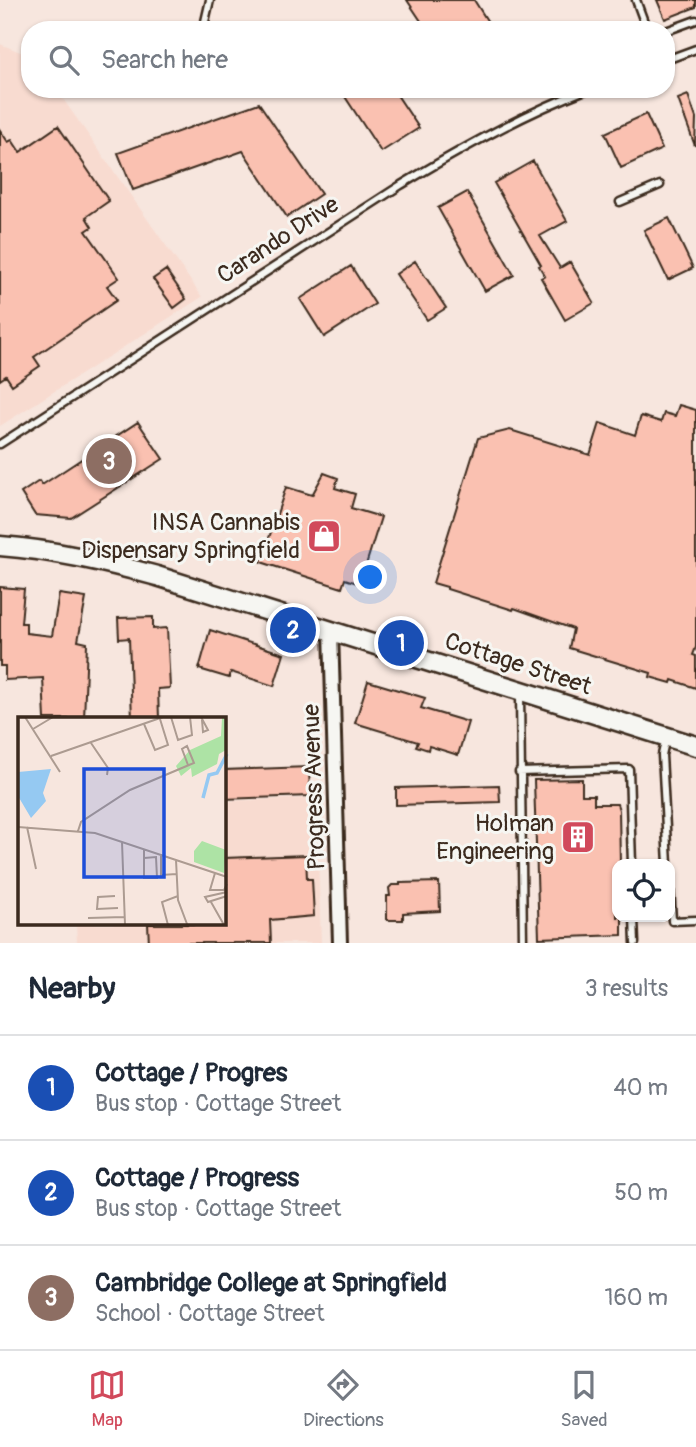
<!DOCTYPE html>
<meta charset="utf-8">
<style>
:root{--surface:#fff;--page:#f2f2f3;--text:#1f2937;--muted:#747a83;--line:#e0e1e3;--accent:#d1495b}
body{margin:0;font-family:Pangolin,sans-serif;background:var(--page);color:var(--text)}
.controls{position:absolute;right:21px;bottom:21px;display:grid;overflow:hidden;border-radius:14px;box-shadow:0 2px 5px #0004}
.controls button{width:63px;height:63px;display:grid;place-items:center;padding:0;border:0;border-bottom:2px solid var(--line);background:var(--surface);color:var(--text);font:35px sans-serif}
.you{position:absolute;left:371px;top:578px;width:24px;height:24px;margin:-18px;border:5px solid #fff;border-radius:50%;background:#1a73e8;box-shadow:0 0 0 10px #1a73e833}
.badge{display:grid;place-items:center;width:46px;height:46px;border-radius:50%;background:var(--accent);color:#fff;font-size:23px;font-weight:700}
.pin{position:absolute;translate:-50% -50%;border:4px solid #fff;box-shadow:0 2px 7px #0006}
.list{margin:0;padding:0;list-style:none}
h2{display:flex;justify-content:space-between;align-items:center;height:91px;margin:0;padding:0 28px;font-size:30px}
h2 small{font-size:23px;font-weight:400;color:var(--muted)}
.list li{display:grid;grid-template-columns:46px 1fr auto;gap:21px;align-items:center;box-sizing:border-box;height:105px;padding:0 28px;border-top:2px solid var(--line)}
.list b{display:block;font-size:26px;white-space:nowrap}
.list p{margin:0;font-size:23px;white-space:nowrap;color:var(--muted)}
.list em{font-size:23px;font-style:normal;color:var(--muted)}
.icon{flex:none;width:38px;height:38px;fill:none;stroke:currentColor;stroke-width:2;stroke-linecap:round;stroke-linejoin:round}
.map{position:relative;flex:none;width:696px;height:943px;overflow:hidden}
.search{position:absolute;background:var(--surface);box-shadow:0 2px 5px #0004;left:21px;right:21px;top:21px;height:77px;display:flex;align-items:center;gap:18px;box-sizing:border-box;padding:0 24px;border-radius:28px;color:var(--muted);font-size:26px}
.sheet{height:406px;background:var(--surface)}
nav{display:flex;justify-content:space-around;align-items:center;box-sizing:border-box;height:98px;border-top:2px solid var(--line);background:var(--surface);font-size:19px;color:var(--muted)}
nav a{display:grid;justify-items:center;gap:4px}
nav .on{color:var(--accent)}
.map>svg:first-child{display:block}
.built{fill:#f8dbd0}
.building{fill:#fac1b1;stroke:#3b2a1e;stroke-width:2}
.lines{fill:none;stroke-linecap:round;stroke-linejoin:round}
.lane-casing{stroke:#3b2a1e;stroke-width:11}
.street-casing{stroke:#3b2a1e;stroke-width:18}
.secondary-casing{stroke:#3b2a1e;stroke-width:23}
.lane{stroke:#f6f6f2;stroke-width:6}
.street{stroke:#f6f6f2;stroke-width:12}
.secondary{stroke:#f6f6f2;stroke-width:18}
.labels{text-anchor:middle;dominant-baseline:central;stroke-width:6;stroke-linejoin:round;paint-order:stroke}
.street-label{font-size:24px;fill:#3b2a1e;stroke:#f6f6f2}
.poi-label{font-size:24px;fill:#3b2a1e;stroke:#f6f6f2;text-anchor:end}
.inset-river{fill:none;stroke:#95c9f2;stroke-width:3.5}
.inset-road{fill:none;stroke:#ac9b91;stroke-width:2}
.view{fill:#1d4ed8;fill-opacity:0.15;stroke:#1d4ed8;stroke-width:3.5}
.inset-edge{fill:none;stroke:#3b2a1e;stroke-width:3.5}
</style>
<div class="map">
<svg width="696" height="943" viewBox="0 0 696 943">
<rect width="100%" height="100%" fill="#f7e6de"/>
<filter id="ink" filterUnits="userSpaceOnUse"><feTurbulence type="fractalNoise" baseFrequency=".0143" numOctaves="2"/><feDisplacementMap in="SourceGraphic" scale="14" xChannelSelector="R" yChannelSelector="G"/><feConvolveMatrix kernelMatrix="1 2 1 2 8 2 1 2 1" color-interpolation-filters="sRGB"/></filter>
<g filter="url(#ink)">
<path class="built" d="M0,44l30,12v33h26l146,208 -202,129z
M316,798l5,145h-244l-1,-19h148v-123z"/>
<path class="building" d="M407,0h67l19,30h-66z
M657,0h39v7l-31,12z
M340,89h53l26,39 -38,24z
M688,95l8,23 -1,28 -17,-47z
M259,103l62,91 -34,23 -44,-66 -110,39 -15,-37z
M646,114l16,35 -41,19 -16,-35z
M58,126l51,75 -23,16 6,10 -6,4 33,47 -12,8 10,14 -83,57 6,9 -28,19 -6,-9 -6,4v-250l8,12 4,-2 8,12z
M533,161l34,60 -27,15 20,32 10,-6 24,41 -29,17 -24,-42 4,-2 -6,-10 2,-1 -47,-82z
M467,192l47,83 -29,16 -47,-83z
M669,218l24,50 -25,12 -24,-50z
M415,261l31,47 -19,12 -31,-46z
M351,266l24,38 -51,33 -24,-38z
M166,270l20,29 -12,9 -21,-29z
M679,405l17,5v237l-3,8 3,1v32l-24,-8 -1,3 -21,-6 1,-4 -82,-25 4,-19 -59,-21 -1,2 -66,-21v-2l-14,-4 45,-145 32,-8 80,25 10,-32 35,12 6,-19 20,6 3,-9 11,3z
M138,422l25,37 -92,59 -36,-3 -14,-22 18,-12 3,4z
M324,473l14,5 -3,10 20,6 -4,14 30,9 -21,67 -15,-5 -3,9 -81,-26 25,-75 26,8z
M0,587l24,2 -3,34h5v10l26,3 7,-42 27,4 -8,43 9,2 -3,76h-39l-2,-41 -38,2v-14h-5z
M153,617v12l14,-1 3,60 -12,1 1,30h-27l-3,-81 -10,1 -1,-21z
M210,630l74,24 -10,32 -43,-14 -2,6 -30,-9z
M368,681l57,17 -4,10 47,14 -10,33 -29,-9 -1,4 -12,-4 2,-4 -63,-19z
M309,767l1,29 -86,3v-29z
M582,779v16h12v9h23l2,6 1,54h-3v53h5v18l-83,3 -5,-158z
M499,785l1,17 -104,3v-17z
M306,855l1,24h5l2,37 -44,4 1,23h-122l-1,-19h76v-66z
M439,882l1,29 -37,2v7h-16v-24h3l-1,-8 3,-3h8v-2z"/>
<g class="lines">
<g class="lane-casing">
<path id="lane" d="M636,0l11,30
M203,30l7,-30
M666,31l30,-11
M666,60l30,-11
M620,202l40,-17
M0,444l401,-259c60,-36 122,-71 187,-96
M520,694l3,249
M666,737l-4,18 6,109
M519,772l110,-3 3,95
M670,885l2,36 24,-1
M634,917l1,26"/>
</g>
<g class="street-casing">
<path id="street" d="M331,630l9,313"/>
</g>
<g class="secondary-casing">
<path id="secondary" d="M0,546c54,4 105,16 157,30l539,170"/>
</g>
<use href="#lane" class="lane"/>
<use href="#street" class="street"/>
<use href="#secondary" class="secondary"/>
</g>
</g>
<defs>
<g id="shop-square" transform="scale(1.75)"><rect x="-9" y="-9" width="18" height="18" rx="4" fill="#d1495b" stroke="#f6f6f2"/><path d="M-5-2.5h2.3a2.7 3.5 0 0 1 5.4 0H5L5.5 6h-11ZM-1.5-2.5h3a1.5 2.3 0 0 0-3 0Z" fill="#fff"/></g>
<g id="building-square" transform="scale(1.75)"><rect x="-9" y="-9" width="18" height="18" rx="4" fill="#d1495b" stroke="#f6f6f2"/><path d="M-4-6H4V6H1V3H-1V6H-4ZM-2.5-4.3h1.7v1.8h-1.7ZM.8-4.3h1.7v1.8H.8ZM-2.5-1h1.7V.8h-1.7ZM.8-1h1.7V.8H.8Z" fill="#fff"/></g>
</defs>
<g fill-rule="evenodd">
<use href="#shop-square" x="324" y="536"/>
<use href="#building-square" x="578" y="837"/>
</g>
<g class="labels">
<g class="street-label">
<text transform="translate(278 240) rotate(-33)">Carando Drive</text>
<text transform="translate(518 664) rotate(18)">Cottage Street</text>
<text transform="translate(314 787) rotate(-92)">Progress Avenue</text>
</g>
<g class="poi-label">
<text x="300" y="522">INSA Cannabis<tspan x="300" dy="28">Dispensary Springfield</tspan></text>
<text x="554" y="823">Holman<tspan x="554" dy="28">Engineering</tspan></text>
</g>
</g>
<g transform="translate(18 717)">
<rect width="208" height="208" fill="#f7e6de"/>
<path d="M208,0v33l-7,4 -2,10 -25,13 -1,-9 -10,8 -5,-10 14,-16 31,-14 1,-18zM184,124l24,9 -2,23 -30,-11v-11z" fill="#ade3a5"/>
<path d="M33,52l-8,24 3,8 -15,17 -13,-22v-24z" fill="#95c9f2"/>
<path class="inset-river" d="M185,81l6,-23 8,-2 10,-19"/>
<path class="inset-road" d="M7,0l35,55M153,0l7,23 14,-5 -2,-18M183,0l7,13 -5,2 -1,-12M126,7l11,26 13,-5 -8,-26M15,12l20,-12M73,26l17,25 -1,7M33,39l112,-39M170,48l-6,-16 5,-3 7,17 -5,2M0,110l77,6 132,44M9,110l9,42M60,114l3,-9 49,-32 59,-25M104,125l3,83M143,137v21l16,-1M126,141l12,-1 1,21h-13v-29M158,143l2,40 9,24M197,156l-5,17h14l3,-6M209,175l-22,5 3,5 19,-6M97,179l-17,1 -1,12 21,-1M193,185l13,23M70,201l36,-1M150,208l-6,-23 16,-6"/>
<path class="view" d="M66,52h80v108h-80z"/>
<rect width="208" height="208" class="inset-edge"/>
</g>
</svg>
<div class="controls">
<button><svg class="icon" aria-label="locate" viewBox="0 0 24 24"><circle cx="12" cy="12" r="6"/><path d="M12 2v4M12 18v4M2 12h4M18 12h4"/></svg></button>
</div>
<div class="you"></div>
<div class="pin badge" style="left:401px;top:643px;background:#1a4fb4">1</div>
<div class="pin badge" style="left:293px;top:630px;background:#1a4fb4">2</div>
<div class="pin badge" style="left:109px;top:461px;background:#8d6e63">3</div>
<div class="search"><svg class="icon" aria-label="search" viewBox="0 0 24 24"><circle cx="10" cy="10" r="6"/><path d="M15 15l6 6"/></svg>Search here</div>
</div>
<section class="sheet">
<h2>Nearby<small>3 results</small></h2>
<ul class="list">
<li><span class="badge" style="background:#1a4fb4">1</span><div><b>Cottage / Progres</b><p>Bus stop · Cottage Street</p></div><em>40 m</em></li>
<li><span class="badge" style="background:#1a4fb4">2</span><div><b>Cottage / Progress</b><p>Bus stop · Cottage Street</p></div><em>50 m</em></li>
<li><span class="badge" style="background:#8d6e63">3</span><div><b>Cambridge College at Springfield</b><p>School · Cottage Street</p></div><em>160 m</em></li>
</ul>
</section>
<nav>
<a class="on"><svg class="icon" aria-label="map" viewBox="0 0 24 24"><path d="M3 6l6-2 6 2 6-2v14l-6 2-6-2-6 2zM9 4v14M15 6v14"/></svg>Map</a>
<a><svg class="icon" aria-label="directions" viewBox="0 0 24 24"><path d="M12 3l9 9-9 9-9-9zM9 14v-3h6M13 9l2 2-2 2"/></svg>Directions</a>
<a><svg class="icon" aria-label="saved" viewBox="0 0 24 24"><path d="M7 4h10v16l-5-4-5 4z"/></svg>Saved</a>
</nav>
